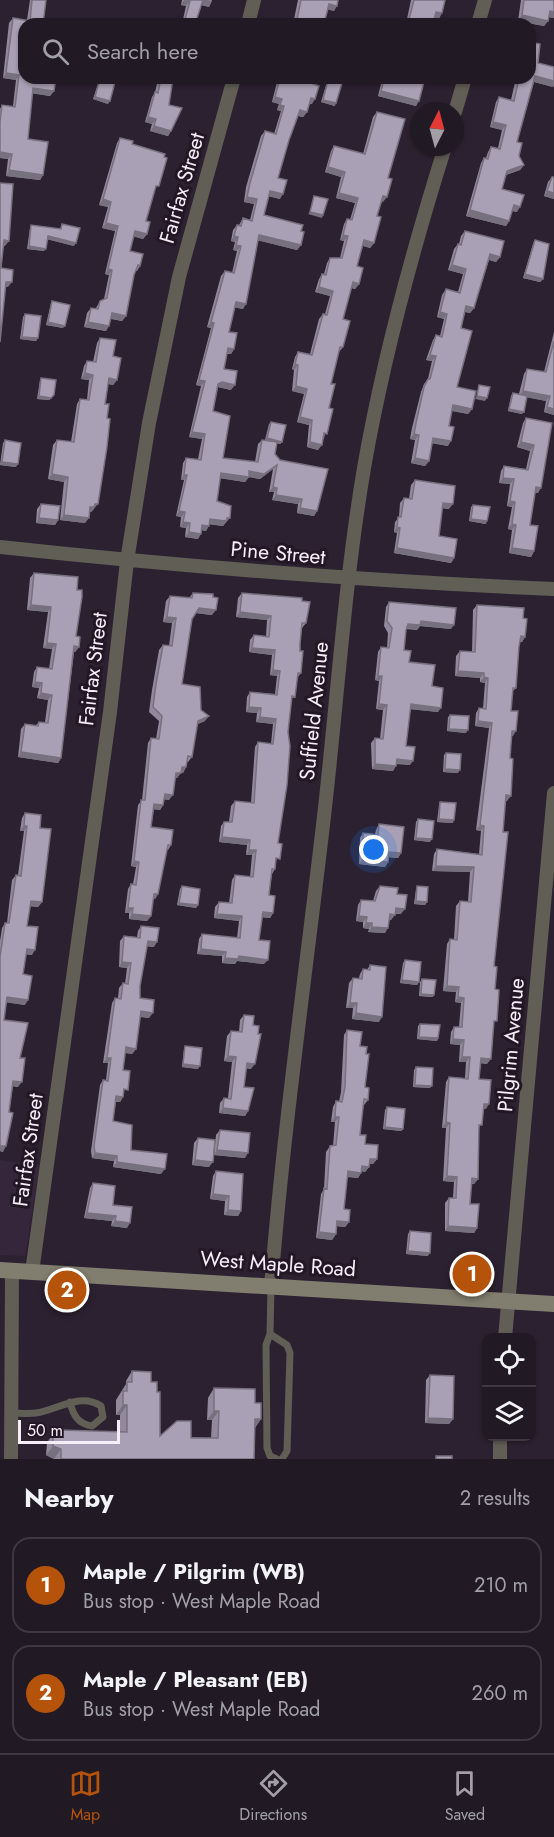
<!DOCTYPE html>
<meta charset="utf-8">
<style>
:root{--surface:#211924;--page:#29222c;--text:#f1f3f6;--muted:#a2a0a6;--line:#3e3841;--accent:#b45309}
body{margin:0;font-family:Jost,sans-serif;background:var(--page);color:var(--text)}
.controls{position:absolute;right:18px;bottom:18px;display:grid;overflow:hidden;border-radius:12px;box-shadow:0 2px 4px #0004}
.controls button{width:54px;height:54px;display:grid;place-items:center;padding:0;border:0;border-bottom:2px solid var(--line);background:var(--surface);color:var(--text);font:30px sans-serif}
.compass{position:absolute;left:410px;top:102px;width:54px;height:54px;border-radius:50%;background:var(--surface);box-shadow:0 2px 4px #0004;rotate:6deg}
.scale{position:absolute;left:18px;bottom:15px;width:102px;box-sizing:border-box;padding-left:6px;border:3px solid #f5edf8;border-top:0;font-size:16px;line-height:21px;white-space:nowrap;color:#f5edf8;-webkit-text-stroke:4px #231726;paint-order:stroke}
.you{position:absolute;left:374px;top:850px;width:21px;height:21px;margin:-15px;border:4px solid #fff;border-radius:50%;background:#1a73e8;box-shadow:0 0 0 9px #1a73e833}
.badge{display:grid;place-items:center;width:39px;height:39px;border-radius:50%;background:var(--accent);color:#fff;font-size:20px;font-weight:700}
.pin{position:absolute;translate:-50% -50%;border:3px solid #fff;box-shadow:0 2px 6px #0006}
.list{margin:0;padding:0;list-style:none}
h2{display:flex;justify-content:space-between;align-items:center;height:78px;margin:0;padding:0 24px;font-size:26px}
h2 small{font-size:20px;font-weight:400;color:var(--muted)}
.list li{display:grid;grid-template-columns:39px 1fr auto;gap:18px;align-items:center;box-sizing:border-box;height:96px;margin:0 12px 12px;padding:0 12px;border:2px solid var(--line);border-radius:18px}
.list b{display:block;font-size:22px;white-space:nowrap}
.list p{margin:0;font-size:20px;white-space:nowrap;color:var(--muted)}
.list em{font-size:20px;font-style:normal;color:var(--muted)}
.icon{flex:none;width:33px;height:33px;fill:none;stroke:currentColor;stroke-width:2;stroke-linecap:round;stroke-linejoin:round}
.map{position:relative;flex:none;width:554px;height:1459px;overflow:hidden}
.search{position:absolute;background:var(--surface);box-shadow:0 2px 4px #0004;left:18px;right:18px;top:18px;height:66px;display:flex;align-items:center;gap:15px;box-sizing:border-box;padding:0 21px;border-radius:18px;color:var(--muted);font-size:22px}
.sheet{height:294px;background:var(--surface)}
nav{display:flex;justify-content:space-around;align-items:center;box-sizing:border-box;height:84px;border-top:2px solid var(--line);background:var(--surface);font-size:16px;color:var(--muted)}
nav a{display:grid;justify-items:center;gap:3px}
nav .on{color:var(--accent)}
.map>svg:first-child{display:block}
.built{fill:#36263b}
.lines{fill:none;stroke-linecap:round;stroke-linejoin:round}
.service{stroke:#605e55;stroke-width:7}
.minor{stroke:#605e55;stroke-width:14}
.secondary{stroke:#817e6f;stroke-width:16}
.wall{fill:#928a9c}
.shaded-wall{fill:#77707f}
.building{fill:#aaa0b5;stroke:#77707f;stroke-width:1.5}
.labels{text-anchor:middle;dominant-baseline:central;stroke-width:6;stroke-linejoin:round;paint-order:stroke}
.street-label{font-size:21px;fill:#f5edf8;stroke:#231726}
</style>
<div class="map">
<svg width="554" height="1459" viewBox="0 0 554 1459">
<rect width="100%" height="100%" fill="#2c2130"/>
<path class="built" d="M0,1160l40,5 -15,91 -25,-1z"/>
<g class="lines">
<path class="service" d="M271,1287l-1,47 -4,11 1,103 3,8 7,3
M270,1334l17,11 3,8 -3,98 -5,8
M11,1413c8,0 17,1 25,0 21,-3 44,-21 65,-7l2,11 -11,9c-14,-2 -19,-11 -22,-24"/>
<path class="minor" d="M248,24l6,-24
M478,24l7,-24
M455,112l10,-34
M0,547c185,20 369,34 554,42
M32,1272l78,-560 17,-151 22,-138 30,-146 55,-199
M271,1287c12,-154 34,-308 52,-462 14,-119 21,-239 41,-357 19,-109 48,-216 81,-321
M505,1338l49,-545
M11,1459l1,-188
M500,1459v-23"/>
<path class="secondary" d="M0,1270l554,34"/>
</g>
<path class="wall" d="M30,0h16l-3,24h-19l30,67 -4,5 -18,-3 -4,46 15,36 -3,5 -34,-4 2,-17 -8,-1v-49l2,-4 11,1 3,-26 -13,-2 6,-55 4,-5 14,2z
M182,0h30l-3,7 -8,-2 -6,19h-13l4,-18 -5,-1z
M298,0h40l-4,11 -6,-2 -4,15h-33h2z
M411,0h34l-6,19 -5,-1 -1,6h-39l3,-5h10z
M521,0h33v18l-5,-1 -1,4 -4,5 -26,-5z
M538,63l15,24 -19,-5 -17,60 2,14 5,9 -4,5 -14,5 -4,14 15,23 -5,-1 -3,10 -3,5 -40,-10 15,-53 3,-5h2l2,-6 3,-5 7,1 4,-18 -12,-3 6,-25 3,-5 12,3 5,-22h14z
M100,78l8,26 -15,-5z
M158,78h33l-4,5 -14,-4 -4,26 2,26 -3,5 -18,-5 2,-7 -7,-2 7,-25 3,-4z
M278,78h20l14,26h-3l-2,8 -4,5 -5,-1 -9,24 -11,38 2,21 -11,-3 -5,19 37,16v14l-4,5 -39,-10 -15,69 -8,-2 -6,25 5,17 -3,5h-4l-3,15 7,21 -13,-3 -5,24 10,47 32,4 3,-18 4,-4h3l4,-16 2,-2 11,20 -2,2 -4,-1 -1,11 42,57 -3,5 -17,-3 1,-9 -26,-4 2,-8h-5l4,-23 -13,10 -11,-2 -4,5 -25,-4 -3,23 9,22h-1l-2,3 -14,-2 -3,7 -4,-1 -4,9 -13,-2 1,-9 -6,-1 1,-10 -5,-1 8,-36h-3l2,-17 3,-5 12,1 4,-20 -13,-2 12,-51 -5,-1 15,-57 -4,-1 14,-51 4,-5 7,2 5,-22 -4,-1 2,-8 -4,-1 2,-11 4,-5h2l4,-7 7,2 4,-16 -10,-2 2,-15 15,-51 4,-5 9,3 7,-23 -4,-1 2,-6 -7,-2z
M378,78h47l-9,28 -38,-10 3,-12 -5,-1z
M328,80l7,26 -14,-4 6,-20z
M377,112l11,66 -5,24 -1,-1 -5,15 -3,27 -4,5 -7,-2 -6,20 2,18 -4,5 -4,-1 -8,31v28l-4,5 -8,32 -2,24 -5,31h-1l-5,11 -11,-3 2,-22 -12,-3 7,-28 -12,-3 2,-21 -2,-1 3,-12 3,-5 12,2 9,-35 4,-5h2l5,-18 -15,-4 4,-13 3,-5h2l3,-11 3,-5h10l4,-17 -4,-1 4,-16 3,-5 3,1 5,-17 -19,-5 5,-21 -16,-5 6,-21 3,-5 29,8 10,-37z
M120,138l12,6 23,47h-1l-8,30 1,13 -4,5 -9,-3 -4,15 10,15 -3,5h-2l-1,4 -8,41 -4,5 -11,-2 -5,12 -22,-4 3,-14 4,-5h5l4,-7 4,-2 5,-24 -4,-1 10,-43 -13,-3 6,-21 -9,-2 18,-62z
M552,177l2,22 -10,-3 4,-14z
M62,224l12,22 -27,-7 -3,12 -17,-2 3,-21 1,-3 29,4z
M465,231l35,26 -4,5 -7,-2 -15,48 -4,5 -5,-1 -4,16 -4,59 15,22 -4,5 -16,-3 -3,15 -1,20 -16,-3 -3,18 -4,5 -14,-3 4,-23 -5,-1 2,-11 9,-36 3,-8 4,-5 4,-18 -6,-1 7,-20 3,-5 4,1 4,-17 -7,-2 5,-22 4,-6 12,3 5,-18 -15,-4 6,-21 4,-5h1l2,-8z
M535,240l8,39 -3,3 -17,-4 10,-34z
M52,301l11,27 -17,-3 5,-22z
M25,314l13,24 -2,3 -16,-2 3,-22z
M554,332v83l-10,-3 2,-11 -19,-4 -5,17 -14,-3 3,-15 2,-3 6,1 5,-20 3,-5 17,3z
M100,338l13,18 4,24 -4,5 -5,-1 -14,125 -3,3h-1l-5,11 -25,-3 4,-38 -16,-3 5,-34 4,-5 14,2 6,-38 3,-5 7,1 2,-20 -8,-1 3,-13 3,-5 6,1 4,-19z
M41,378l11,20 -3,2 -12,-1 3,-19z
M526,418l26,5 -14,70h-3l-5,32 4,26 -3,6 -22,-4 3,-23 -4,-1 4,-22 -5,-1 3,-22 -11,-1 2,-12 3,-5 22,3 4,-18 -13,-4 6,-24z
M5,440l11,27 -16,-2 3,-22z
M415,480l34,29 -7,-1 -3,28 15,22 -3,5 -57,-10 3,-20 -3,-1 1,-10 4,-5 1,-14 4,-5 5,1 2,-14z
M41,504l17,16 -3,5 -19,-2 1,-14z
M473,505l13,19 -17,-3 2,-14z
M34,573l43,17 -1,46 3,11 -4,5h-1l-13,106 -3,5 -40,-6 3,-28 4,-5 11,1 3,-3h6l3,-22 -11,-2 2,-10 -7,-1 2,-15 3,-5 12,2 3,-20 -9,-1 5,-36 -21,-2 3,-32z
M193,593l19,22 -16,-2 -4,6 -10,65 19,26 4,11 -8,3 -5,33 -4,5h-1l-1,5 -3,6 -2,-1 -4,6h-2l-6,22 -5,-1 -1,6 -3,5 -6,-1 -3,18 20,18 -3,5h-1l-9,44 -3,5h-2l-2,17 -4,5 -18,-2v-6h-4l3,-24 3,-5h2l3,-17 -5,-1 7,-61 4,-5 6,-57 3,-5 5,1 3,-18 -10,-9 3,-22 7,-40 4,-5 6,1 3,-23 -9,-1 3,-21 4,-5 19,2z
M242,593l60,8 4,22 -4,5 -2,16 1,29 -4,5 -6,23 -15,162 -1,6 -3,5 -3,21 4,18 -3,5 -8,-1 -3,23 5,24 -27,-3 -2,3 -13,-1v-7l-25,-2 2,-15 3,-5 35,4 2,-17 -25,-3 1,-11 4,-5 10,1 3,-23 3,-5 15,2 2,-22h-6l1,-10 -28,-3 2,-16 3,-4h5l2,-16 4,-5 16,2 4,-56 3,-5 13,2 2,-20 -17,-2 1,-9 -11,-1 1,-15 3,-5 25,2 2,-18 -7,-1 2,-20 -23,-3 1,-12 4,-5 12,1 1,-16 -31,-3 2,-19z
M389,602l62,27 -31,-3 -3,4 -11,-1 -2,21 5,12 23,24 6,26 -28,-3 -4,37 4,19 -14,-1 -3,7 -21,-2 -1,-26 4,-5 5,1 3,-29 -7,-1 3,-28 -4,-1 3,-28 3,-5 6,1 1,-15 -4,-7 2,-19z
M477,605l46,13 2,19 -3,5h-2l-1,4 -3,42 -4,4 -1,19 2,25h-2l-4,65h-2l-2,31 -9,134 1,23 -2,37 -6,38 -6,-1 -2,16 7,30h-3l-4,20 -1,50 -4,5h-3l-1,20 7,24 -3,5 -29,-2v-28l4,-5h4l1,-16 -11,-1 3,-53h-4l4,-46 3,-5 16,1 1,-16h-7l1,-17 -10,-1 1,-12 3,-5h5l2,-24 -6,-1 1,-10 -13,-1 4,-47 3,-5 4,1 2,-34 4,-5 8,1 2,-30 -38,-1 2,-17 3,-5 42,5 2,-23 -5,-1 13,-102 -14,-2 1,-13 3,-5h4l2,-25 -5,-1v-4l-25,-2 1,-20 4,-5 12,1 1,-42z
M450,715l16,18 -19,-2 1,-14z
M446,753l12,20 -15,-1 1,-17z
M440,802l13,21 -16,-1 2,-17z
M25,813l15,15 2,74 -4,5 -8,-1 -3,20 5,29 -6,-1 -3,20 2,31 -19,-3 -2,18 16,38 -2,29 -5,-1 -10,66 -3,-1v-210l2,-13 3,-5h2l5,-43 4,-5h2l6,-44h-4l2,-13z
M418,819l12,23 -16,-2 2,-18z
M379,824l22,29 -3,5 -9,-1 -1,5 -3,5 -26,-3 1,-26 3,-5 12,1 1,-4z
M182,886l16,19 -2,3 -19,-3 3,-16z
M380,886l17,8 4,20h-6l-4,6h-2l-4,13 -17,-1 1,-3 -6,-1v-6l-7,-1 2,-16 3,-5 12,1 3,-10z
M417,886l10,16 -2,3 -11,-1 2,-15z
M141,926l13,21 -7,-1 -7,40v12l9,20 -9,-1 -4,32 -4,5 -7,-1 -2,17 1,25 -4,7h-4l-3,19 18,29 30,24 -48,-7 1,-6 -22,-3 -1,-7 9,-66 3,-5h3l2,-17h-5l9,-60 3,-5h3l1,-10 4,-5 2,1 2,-16 -8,-1 1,-26 4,-5 13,1 1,-6z
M405,960l14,22 -2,3 -17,-2 3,-20z
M370,965l9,57 -27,-3 1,-11h-7l3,-25 4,-5h6l1,-4 3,-5 4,1z
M422,979l11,18 -14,-1 1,-14z
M244,1015l7,54 -5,-1 -2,19 4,24 -3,5 -26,-3 1,-10 4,-5h4l4,-36 -8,-1 3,-25 4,-5 8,1 1,-12z
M420,1024l18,14 -1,3 -20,-2 1,-13z
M347,1030l13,16 5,41 3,13 -4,5h-1l-3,30 5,9 12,15 -4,5h-4v3l-4,5 -3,-1 -4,7 -11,-1 -3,32 5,13 -4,5 -8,-1 -1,8 -4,6 -16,-2 5,-44 3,-5 2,-37 4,-6h3l2,-24h-4l2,-15 3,-6 3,1 2,-10 3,-57z
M185,1046l13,23 -16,-2 2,-18z
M416,1067l14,21 -17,-1 1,-17z
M387,1107l16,22 -2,2 -18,-2 2,-19z
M220,1130l25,28 -31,-3 -5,12 -17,-2 2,-22 4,-5 16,16 2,-19z
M216,1171l25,40 -3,5 -14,-1 1,-14 -15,-2 3,-23z
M93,1183l34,45 -16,-2 1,-5 -28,-3 6,-30z
M410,1231l18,25 -22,-2 2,-20z
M132,1371l19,11 6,10 3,44 51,2 1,-18h-5l1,-22 6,-10 41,15 6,16 -6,9 -1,31h-200l-8,-4 1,-12 6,-10h3l3,-3 61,2v-17h-4v-15l10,-16v-3z
M430,1375l23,44 -4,5 -24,-1 1,-43z"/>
<path class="shaded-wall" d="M184,0l6,1 -4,5 -5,-1z
M203,0h4l5,1 -3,6 -9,-3z
M329,4l8,2 -3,5 -9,-2z
M550,11l4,1v6l-8,-1z
M436,12l6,1 -3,6 -7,-2z
M522,15l26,6 -4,5 -26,-5z
M6,73l13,2 -3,5 -13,-2z
M535,76l19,5v5l-1,1 -22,-6z
M171,78h20l-4,5 -17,-4z
M380,78l4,1 -3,5 -5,-1z
M33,88l21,3 -4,5 -21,-3z
M381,91l38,10 -3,5 -38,-10z
M95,97l15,4 -2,3 -15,-5z
M275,97l7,2 -3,5 -7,-2z
M311,98l4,1 -3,5 -5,-1z
M323,100l13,3 -1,3 -14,-4z
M280,105l4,1 -3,5 -4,-1z
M300,110l7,2 -4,5 -7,-2z
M148,117l8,2 -4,5 -7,-2z
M493,122l13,3 -4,5 -12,-3z
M154,126l17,5 -3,5 -18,-5z
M0,152l12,2 -4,5 -8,-1z
M524,165l-4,5 -17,6 4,-5z
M328,167l17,5 -4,5 -16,-5z
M9,170l34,5 -3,5 -34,-4z
M270,191l13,3 -3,5 -13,-3z
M547,191l7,2v6l-10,-3z
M339,193l19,5 -3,5 -19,-5z
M383,196l4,1 -4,5 -3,-1z
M247,197l10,2 -3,5 -10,-2z
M103,199l8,3 -3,5 -9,-2z
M514,205l6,2 -3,5 -7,-2z
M470,210l39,11 -3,5 -40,-10z
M310,212l13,3 -1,3 -14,-4z
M106,223l12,3 -3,5 -13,-3z
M135,231l12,3 -4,5 -12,-3z
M259,235l42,10 -4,5 -41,-10z
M343,235l5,1 -4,5 -4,-1z
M48,236l28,7 -2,3 -28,-7z
M234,236l4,1 -3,5 -4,-1z
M4,240l5,1 -4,5h-5z
M364,240l10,3 -4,5 -9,-3z
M236,245l5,1 -4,5 -4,-1z
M29,246l17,3 -2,2 -17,-2z
M490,254l10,3 -4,5 -9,-3z
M452,265l14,4 -3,5 -15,-4z
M108,269l4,1 -3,5 -4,-1z
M525,274l18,5 -3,3 -17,-4z
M6,282h6l-4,5h-5z
M353,282l6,2 -4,5 -6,-2z
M319,287l14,4 -3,5 -15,-4z
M236,302l10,2 -3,5 -11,-2z
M466,306l8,2 -4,5 -8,-2z
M440,312l7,2 -3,5 -7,-2z
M112,313l14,3 -4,5 -14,-3z
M48,322l17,4 -2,2 -17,-3z
M88,322l21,4 -3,5 -22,-4z
M211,322l3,1 -3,5 -4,-1z
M22,337l16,1 -2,3 -16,-2z
M228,348l6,1 -3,5 -6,-1z
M430,355l6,1 -4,5 -6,-1z
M295,364l3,1 -4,5 -2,-1z
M85,373l8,2 -4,5 -8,-1z
M109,378l8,2 -4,5 -7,-2z
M199,380l6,1 -4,5 -5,-1z
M222,382l13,3 -4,5 -13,-3v-3z
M296,386l11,3 -3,5 -12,-3z
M523,391l27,5 -4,5 -27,-5z
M54,395l-5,5 -12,-1 2,-3z
M477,396l10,2 -2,3 -10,-2z
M453,405l19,4 -4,5 -18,-4z
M547,407l7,2v6l-10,-3z
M509,409l15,3 -2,2 -14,-3z
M300,417l12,3 -3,5 -12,-3z
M192,432l13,2 -3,5 -13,-2z
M414,434l5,1 -4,5 -5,-1z
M267,438l15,4 -2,2 -15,-3z
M433,438l18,3 -3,5 -18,-3z
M310,442l12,3 -4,5 -11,-3z
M521,442l13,3 -4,6 -13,-4z
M415,458l14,3 -4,5 -14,-3z
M2,462l16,2 -2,3 -16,-2z
M277,465l-4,4 -13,10 -11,-2 -4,5 -27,-4 3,-5 28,-2z
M52,474l16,3 -4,5 -16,-3z
M184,475h3l-3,5h-3z
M503,478l11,1 -4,5 -11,-1z
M273,487l4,1 -3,4h-5z
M536,487l5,1 -3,5h-5z
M276,495l26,4 -4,5 -26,-4z
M510,501l5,1 -3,5 -5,-1z
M443,503l10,1 -4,5 -9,-1z
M95,504h3l-7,8h-4l3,-5z
M300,508l17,3 -3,5 -17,-3z
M179,511l6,1 -4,5 -5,-1z
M64,515l25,3 -4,5 -25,-3z
M39,518l19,2 -3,5 -19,-2z
M227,518h3l-7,8 -16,-2 3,-5z
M471,519l16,2 -1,3 -17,-3z
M183,522l7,1 -4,5 -6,-1z
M512,524l4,1 -4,5 -4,-1z
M202,525l7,1 -3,5 -7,-1z
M397,527l3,1 -3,5 -3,-1z
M189,532l12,2 -3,5 -13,-2z
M397,548l57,10 -3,5 -57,-10z
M512,548l22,3 -3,6 -22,-4z
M31,605l20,2 -3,5 -21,-2z
M199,608l17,2 -4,5 -17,-2z
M240,612l31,4 -4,4 -31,-3z
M167,617l9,1 -4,5 -9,-1z
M421,621l33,4 -3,4 -31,-3 -3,4 -12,-2 3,-4z
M521,636l4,1 -3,5 -4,-1z
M47,643l9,1 -4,5 -9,-1z
M74,646l5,1 -4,5h-4z
M252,648l23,2 -3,5 -23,-3z
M273,670l7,1 -3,5 -7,-1z
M458,671l26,2 -4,5 -25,-2z
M378,676h4l-3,5 -4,-1z
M484,677l4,1 -3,5 -5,-1z
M35,682l7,1 -3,5 -7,-1z
M41,693l11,2 -4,5 -11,-2z
M379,704l8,1 -4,5 -7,-1z
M411,704l30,4 -3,4 -30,-3z
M249,707l12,1 -4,5 -11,-1z
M209,716l-4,5 -11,5 4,-5z
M260,717l16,2 -3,5 -17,-2z
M478,721l14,2 -3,5 -14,-2z
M449,729l19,1 -2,3 -19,-2z
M512,731h4l-3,5h-5z
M21,752l40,6 -3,5 -40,-6z
M397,759l16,2 -3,4 -16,-2z
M375,764l21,2 -3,5 -21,-2z
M182,767h4l-3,6 -5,-1z
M445,769l15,1 -2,3 -15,-1z
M176,773h5l-4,5h-5z
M165,794l8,1 -4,5 -8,-1z
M506,795l5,1 -4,5 -5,-1z
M154,804l9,1 -3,5 -9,-1z
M439,819l15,1 -1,3 -16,-1z
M480,825l4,1 -3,5 -5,-1z
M24,826h3l-3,5h-4z
M222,837l28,3 -3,5 -28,-3z
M416,838l16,1 -2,3 -16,-2z
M249,850h7l-4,5h-6z
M389,852l12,1 -3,5 -12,-1z
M363,859l25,3 -3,5 -26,-3z
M134,861l5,1 -3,5 -5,-1z
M436,866l38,1 -4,5 -38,-1z
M154,894h4l-3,5h-5z
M31,901l11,1 -4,5 -11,-1z
M416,901l11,1 -2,3 -11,-1z
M179,903l19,2 -2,3 -19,-3z
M128,908h5l-4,5h-4z
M396,908l9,1 -4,5 -9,-1z
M263,912l10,1 -3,5 -11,-1z
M132,914l19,2 -4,5 -18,-2z
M217,914l25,2 -3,5 -25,-3z
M390,914l5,1 -4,5h-5z
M359,916l8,1 -4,5 -7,-1z
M366,923h6l-3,6 -6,-1z
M372,927l16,1 -3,5 -17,-1z
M148,941l9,1 -3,5 -9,-1z
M27,949l8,1 -3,5 -9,-1z
M201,949l25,3 -4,4 -25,-2z
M239,956l29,4 -4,4 -27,-3 -2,3 -13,-1 3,-5z
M122,962l9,1 -4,5 -8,-1z
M402,980l17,2 -2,3 -17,-2z
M447,986l12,1 -3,5 -13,-1z
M421,994l13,1 -1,2 -14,-1z
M7,997l21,3 -3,5 -22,-3z
M458,997l6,1 -3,5 -6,-1z
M350,1003h7l-4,5h-7z
M141,1011l12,2 -4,5 -12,-2z
M356,1013l26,4 -3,5 -27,-3z
M419,1037l19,1 -1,3 -20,-2z
M453,1039l11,1 -4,5 -10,-1z
M126,1047l10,2 -4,5 -9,-2z
M228,1056l8,1 -4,5 -8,-1z
M462,1057h8l-4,5h-7z
M107,1058h4l-3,5h-5z
M481,1058l10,1 -4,5 -9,-1z
M247,1063l8,1 -4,5 -8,-1z
M183,1064l17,2 -2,3 -16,-2z
M13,1081l9,1 -4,5 -8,-1z
M415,1085l17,1 -2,2 -17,-1z
M116,1096l7,1 -3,5 -7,-1z
M484,1104h5l-3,5h-6z
M223,1108l25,3 -3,5 -26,-3z
M335,1117h4l-4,5h-4z
M446,1122l4,1 -4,5h-4z
M385,1127l18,2 -2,2 -18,-2z
M0,1146h6l-3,6 -3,-1z
M217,1150l31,3 -3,5 -31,-3z
M95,1153l22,3 -3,5 -22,-3z
M370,1159h7l-4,5h-7z
M195,1160l18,2 -4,5 -17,-2z
M117,1162l48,7 -4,5 -48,-7z
M362,1166l7,1 -4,5 -6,-1z
M348,1171l13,2 -3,5 -14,-2z
M447,1176l10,1 -3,5 -11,-1z
M472,1178l6,1 -4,5 -6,-1z
M213,1194l16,2 -4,5 -15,-2z
M228,1210l13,1 -3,5 -14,-1z
M87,1213l29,3 -4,5 -28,-3z
M115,1221l15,2 -3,5 -16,-2z
M337,1221l12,1 -4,5 -11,-1z
M448,1226l29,2 -3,5 -29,-2z
M319,1232l17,2 -4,6 -16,-2z
M408,1251l22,2 -2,3 -22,-2z
M123,1405h4l-7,10h-4z
M214,1411h5l-7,9h-5z
M428,1418l25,1 -4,5 -24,-1z
M255,1419h6l-7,9z
M53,1446l8,3 -7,10 -8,-4z"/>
<path class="building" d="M32,0h14l-3,24h-19v54h32l-2,13 -21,-3 -5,51 20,3 -5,33 -34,-5 3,-16 -12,-2v-30l2,-17 13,2 4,-32 -13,-2 7,-55 17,3z
M186,0h17l-8,24 -11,-1 6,-22z
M301,0h37l-1,6 -8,-2 -5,20h-28z
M414,0h31l-3,13 -6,-1 -3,12h-37l1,-5h12z
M524,0h30v12l-4,-1 -2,10 -26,-6z
M530,42l10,2 -2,19 16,4v14l-19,-5 -18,66 5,1 -3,13 5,9 -17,6 -5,18 22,6 -4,12 -6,-2 -5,16 -39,-11 14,-52 4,1 3,-12 9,2 6,-24 -13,-3 6,-25 15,4 5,-23h11z
M100,78l15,4 -5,19 -15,-4z
M161,78h12l-4,27 13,3 -11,23 -17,-5 2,-7 -8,-2 7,-25 3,1z
M280,78h18l21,8 -4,13 -4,-1 -4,14 -7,-2 -11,30 -11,38 9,2 -4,14 -13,-3 -6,24 39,10 -2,6 3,1 -3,13 -42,-10 -13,69 -10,-2 -7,30 8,1 -3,16 -6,-1 -4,21 13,2 -2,14 -13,-3 -4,2 -5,27 17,5 -7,42 35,4 4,-22 15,2 -2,12 5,6 48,9 -11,42 -17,-3 2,-9 -26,-4 1,-7 -4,-1 4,-22 -13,9 -15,-3v6l-28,-4 -4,28 14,5 -1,12h-3l-1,3 -16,-2 -1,7 -7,-1 -1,9 -12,-2 1,-9 -7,-1 2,-10 -6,-1 8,-36h-3l2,-17 15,2 4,-26 -13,-2 13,-51 -6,-1 15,-57 -3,-1 14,-51 9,2 7,-27 -5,-1 2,-8 -4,-1 3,-11 4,1 2,-8 9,3 5,-22 -10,-2 3,-14 15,-52 11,3 8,-28 -4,-1 2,-6 -7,-2z
M380,78h45l-6,23 -38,-10 3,-12z
M328,80l14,3 -6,20 -13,-3z
M377,112l28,7 -17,59 4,1 -5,18 -4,-1 -6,20 4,1 -7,26 -10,-3 -7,26 6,2 -4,16 -6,-2 -10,37 7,2 -7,26h-3l-9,37h4l-6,24 4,1 -6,25 -3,-1 -2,12 -12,-3 2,-22 -12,-3 7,-28 -11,-3 2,-21 -3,-1 3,-12 14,3 11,-41 4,1 6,-24 -14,-4 3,-13 4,1 4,-17h12l6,-22 -5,-1 4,-16 5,1 6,-22 -19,-5 6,-21 -17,-5 6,-21 31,8z
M120,138l13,3 -1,3 33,10 -1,3 3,1 -8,28h-3l-10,35 4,1 -3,12 -12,-3 -5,20 13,3 -3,12 -2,-1 -4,10 -8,41 -14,-3 -3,13 -21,-4 3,-14 7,1 2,-8 7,-3 5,-28 -4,-1 10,-43 -12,-3 5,-21 -8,-3z
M552,177h2v16l-7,-2z
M0,183l13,1 -4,57 -5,-1 -3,28 12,2 -1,12h-6l-6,60z
M314,196l14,3 -5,16 -13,-3z
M62,224l18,4 -4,15 -28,-7 -2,13 -17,-3 2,-21 30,4z
M465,231l39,10 -4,16 -10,-3 -16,54 -8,-2 -5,22 11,3 -15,56 19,4 -4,18 -19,-4 -4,21 5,1 -3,14 -18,-3 -4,23 -14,-3 4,-23 -5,-1 2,-11 8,-36 4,-8h2l6,-23 -6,-1 6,-20 6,2 5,-23 -7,-2 6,-23 14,4 6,-24 -14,-4 6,-21 3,1z
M535,240l14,4 -6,35 -18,-5z
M52,301l18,4 -5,21 -17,-4z
M25,314l16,2 -3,22 -16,-1z
M100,338l16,2 -3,16 8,2 -4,22 -8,-2 -4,26h4l-2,14 3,1 -3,28 -9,57h-3l-1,3h-4l-1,11 -25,-3 4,-38 -16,-3 5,-34 17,2 6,-43 9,1 4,-25 -8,-2 2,-12 9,1z
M554,341v68l-7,-2 3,-11 -27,-5 4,-22 19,3z
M41,378l15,2 -2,15 -3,3 -12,-2z
M479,385l11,2 -3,11 -10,-2z
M513,393l14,3 -3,16 -15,-3z
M526,418l26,5 -11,65 -5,-1 -6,38 8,1 -4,25 -22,-3 4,-23 -4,-1 3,-22 -5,-1 4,-22 -11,-1 1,-12 24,4 6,-25 -13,-3z
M271,422l15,3 -4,17 -15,-4z
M5,440l16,3 -3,21 -16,-2z
M415,480l40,6 -2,18 -10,-1 -4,33 18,3 -3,19 -57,-10 3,-20 -3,-1 1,-10h3l3,-19 8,1z
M41,504l19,2 -2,14 -19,-2z
M473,505l17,2 -3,14 -16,-2z
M34,573l44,4 -1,13h5v7l-6,39 4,1 -1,10 -5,-1 -13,112 -40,-6 4,-28 13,2 1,-4 9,1 4,-28 -11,-2 1,-10 -7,-1 2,-15 15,2 4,-25 -9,-1 4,-36 -20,-2z
M193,593l20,1v3l5,1 -2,12 -17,-2 -7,11 -10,65 18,3 1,23 8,6 -11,5 -6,36 -4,-1 -2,11h-4l-1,6h-5l-3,22 -8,-1 -2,11 -9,-1 -3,23 22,3 -2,15h-3l-10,49h-4l-3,22 -19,-2 1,-6h-5l3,-24 5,1 3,-23 -5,-1 7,-61h4l6,-62 8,1 3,-23 -9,-9 3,-23 7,-39 9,1 4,-28 -9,-1 3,-21 22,2z
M242,593l60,5v3l8,1 -4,21h-4l-2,21v7h3l-2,22h-3l-3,24 -3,-1 -4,36 2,14 -3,39 -9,58 4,1 -2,15 -4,-1 -1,11h-3l-3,26 6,1 -2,17 -10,-1 -4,28 11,1 -2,19 -29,-4 -1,3 -13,-1 1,-6 -25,-3 1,-15 38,4 2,-22 -25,-2 2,-12 13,1 3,-28 18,2 3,-27h-7l1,-10 -28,-3 2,-15h8l3,-21 19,2 4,-61 15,2 3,-25 -16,-2 1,-9 -12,-1 1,-15 27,3 3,-24 -7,-1 2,-20 -23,-2 2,-13 15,2 2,-21 -31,-4z
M389,602l67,6 -2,17 -33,-4 -1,4 -12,-1 -2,6 -2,20 7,1 -2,11 26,3 -3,21 11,2 -2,20 -30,-4 -5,42 9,1 -2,14 -16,-2 -1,7 -21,-2v-26l8,1 4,-34 -8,-1 3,-28h-4l3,-29 8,1 3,-20 -5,-7z
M477,605l47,3 -1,10 4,1 -2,18 -4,-1 -2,10 -3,42h-3l-2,23h7l-2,20h-4l-2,27 3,1 -2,37 -5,-1 -3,37h5l-14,134 3,1 -2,22 4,1 -2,31h-3l-3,38 -10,-1 -2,21 12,1 -2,24h-5l-2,21h-3l-1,54 -6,-1 -2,26h9l-2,24 -29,-2 1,-28h7l1,-21 -10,-1 3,-53 -4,-1 3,-45 19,2 2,-22h-8l2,-17 -11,-1 1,-12h8l2,-29 -6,-1 1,-10 -12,-1 3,-47 7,1 3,-39 11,1 3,-35 -38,-1 1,-17 45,6 2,-29 -4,-1 12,-102 -14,-2 1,-13 7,1 2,-31 -4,-1v-4l-26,-2 2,-20 15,1z
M450,715l19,1 -1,14 -19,-1z
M446,753l15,1 -1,16 -15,-1z
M440,802l16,1 -2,17 -15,-1z
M25,813l16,2 -1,13 11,1 -9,73 -11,-1 -4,25 11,1 -3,23 -8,-1 -4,25 9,2 -4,24 -21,-3 -3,23 24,3 -8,35h5l-3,24 -9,-1 -4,31 4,1 -7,33h-6v-189l5,-34h4l7,-48 5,1 6,-50h-3z
M418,819l16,2 -2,18 -16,-1z
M379,824l25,3 -3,26 -12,-1 -1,10 -25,-3v-26l15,2z
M182,886l18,3 -2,16 -19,-2z
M380,886l18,2 -1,6 10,1 -2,14 -9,-1 -1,7 -5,-1 -2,14 -16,-1v-4h-6l1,-6 -8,-1 2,-16 14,1z
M417,886l11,1 -1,15 -11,-1z
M141,926l18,2 -2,14 -9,-1 -8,45v12l14,2 -1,13 -12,-2 -5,38 -10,-2 -3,23 7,1 -2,19 -4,-1 -1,8 -7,-1 -3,25 19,4 -1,25 36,4 -2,15 -48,-7v-6l-22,-3 -1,-7 9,-66 5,1 3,-23h-4l8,-60 6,1 2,-16 5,1 3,-21 -9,-1 2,-26 16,2z
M405,960l16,2 -2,20 -17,-2z
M370,965l16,2 -4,50 -26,-4 1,-10h-7l3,-25 9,1 1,-10 7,1z
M422,979l14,1 -2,15 -13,-1z
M244,1015l10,1 -1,9 6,1 -1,8h3l-6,30 -8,-1 -3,24 10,1 -6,23 -25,-3 1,-10 7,1 5,-42 -8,-1 3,-25 11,1z
M420,1024l20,1 -2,13 -19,-1z
M347,1030l15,2 -2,14 7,1 -1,7h3l-4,33 4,1 -1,12 -4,-1 -4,36h6l-1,9 13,1 -1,14h-7l-1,8 -7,-1 -1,7 -13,-2 -4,38 6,1 -1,12 -12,-1 -1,13 -17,-2 5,-44 3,1 3,-43 6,-1 3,-28h-4l1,-16 6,1 3,-15z
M185,1046l17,2 -2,18 -17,-2z
M416,1067l17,1 -1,18 -17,-1z
M387,1107l18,2 -2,20 -18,-2z
M220,1130l30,3 -2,20 -31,-3z
M198,1138l17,2 -2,22 -18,-2z
M216,1171l27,3 -2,37 -13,-1 1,-14 -16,-2z
M93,1183l22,3 -2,19 19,2 -2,16 -15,-2 1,-5 -29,-3z
M410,1231l21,2 -1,20 -22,-2z
M132,1371l19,1v10h6v10h3v44l17,-15h14v17h27l1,-27h-5v-23l41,1v14h6v16h-6l-1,40h-193v-10l-8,-3v-13h6v-3l68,2v-27h-4v-14h4v-9h5z
M430,1375l24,1 -1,43 -25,-1z
M436,1456h16v3h-16z"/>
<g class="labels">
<g class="street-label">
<text transform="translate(182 188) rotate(-74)">Fairfax Street</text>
<text transform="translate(278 553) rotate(5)">Pine Street</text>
<text transform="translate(93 669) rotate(-83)">Fairfax Street</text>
<text transform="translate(314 711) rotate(-84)">Suffield Avenue</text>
<text transform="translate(511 1045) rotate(-85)">Pilgrim Avenue</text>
<text transform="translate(28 1150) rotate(-82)">Fairfax Street</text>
<text transform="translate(278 1264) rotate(4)">West Maple Road</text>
</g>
</g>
</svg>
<div class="controls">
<button><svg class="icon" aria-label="locate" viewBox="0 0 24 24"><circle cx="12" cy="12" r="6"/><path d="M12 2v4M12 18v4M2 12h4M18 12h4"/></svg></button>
<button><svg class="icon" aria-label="layers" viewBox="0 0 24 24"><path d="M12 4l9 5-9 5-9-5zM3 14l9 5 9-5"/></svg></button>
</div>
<svg class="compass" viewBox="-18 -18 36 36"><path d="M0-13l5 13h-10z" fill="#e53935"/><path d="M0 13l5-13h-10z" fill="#a2a0a6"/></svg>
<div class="scale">50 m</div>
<div class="you"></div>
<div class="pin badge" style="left:472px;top:1274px">1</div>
<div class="pin badge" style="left:67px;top:1290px">2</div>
<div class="search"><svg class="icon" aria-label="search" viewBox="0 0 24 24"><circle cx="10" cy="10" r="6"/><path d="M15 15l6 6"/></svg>Search here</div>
</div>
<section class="sheet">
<h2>Nearby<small>2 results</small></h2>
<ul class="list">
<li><span class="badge">1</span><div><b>Maple / Pilgrim (WB)</b><p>Bus stop · West Maple Road</p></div><em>210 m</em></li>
<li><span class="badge">2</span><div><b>Maple / Pleasant (EB)</b><p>Bus stop · West Maple Road</p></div><em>260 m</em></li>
</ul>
</section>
<nav>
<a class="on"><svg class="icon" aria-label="map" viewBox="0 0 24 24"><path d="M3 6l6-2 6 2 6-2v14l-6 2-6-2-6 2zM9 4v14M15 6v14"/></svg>Map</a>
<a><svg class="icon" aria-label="directions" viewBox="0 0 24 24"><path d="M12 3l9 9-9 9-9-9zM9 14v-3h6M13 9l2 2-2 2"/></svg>Directions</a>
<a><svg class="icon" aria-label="saved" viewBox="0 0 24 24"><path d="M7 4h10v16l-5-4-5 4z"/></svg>Saved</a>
</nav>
